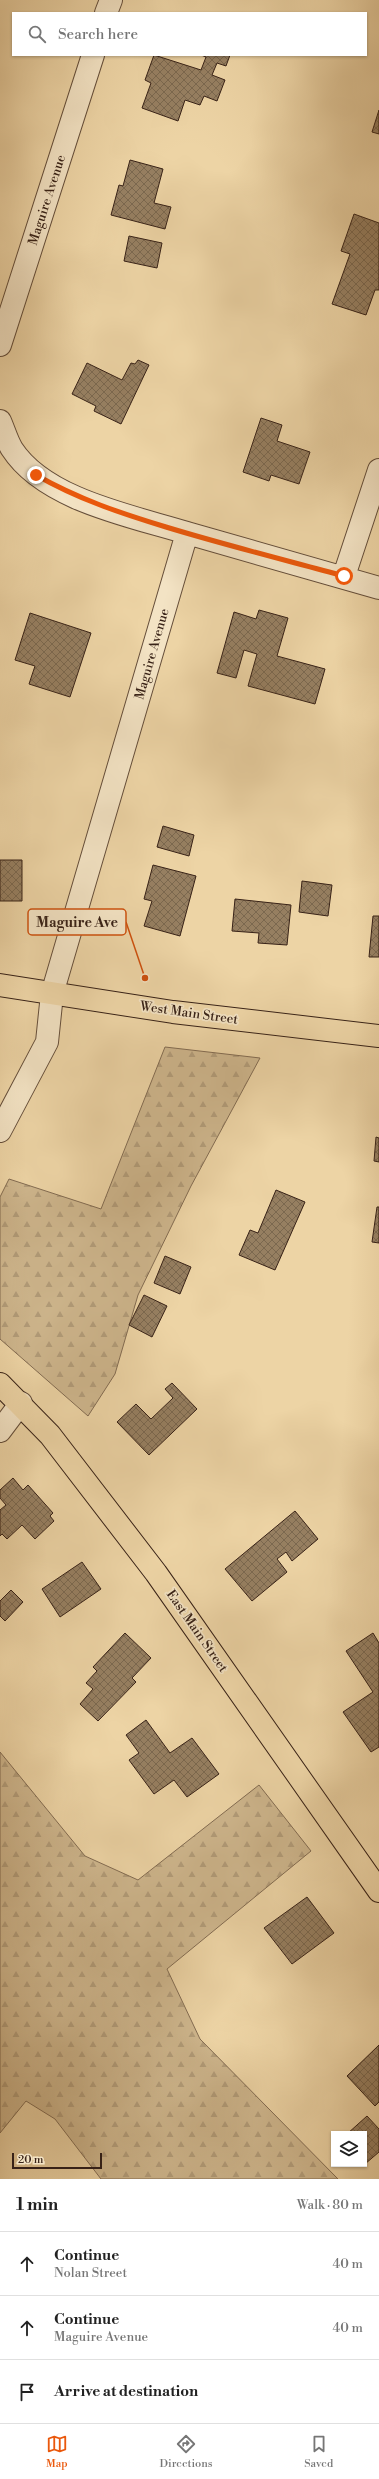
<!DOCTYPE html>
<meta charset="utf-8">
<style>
:root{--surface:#fff;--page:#f2f2f2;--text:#222;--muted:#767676;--line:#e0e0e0;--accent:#ea580c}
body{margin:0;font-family:"Libre Bodoni",serif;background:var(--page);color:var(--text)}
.controls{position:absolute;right:12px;bottom:12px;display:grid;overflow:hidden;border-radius:0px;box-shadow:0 1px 3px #0004}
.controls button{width:36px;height:36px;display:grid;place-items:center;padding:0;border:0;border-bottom:1px solid var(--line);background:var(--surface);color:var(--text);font:20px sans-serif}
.scale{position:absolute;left:12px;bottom:10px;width:90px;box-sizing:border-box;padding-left:4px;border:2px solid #382217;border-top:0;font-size:11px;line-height:14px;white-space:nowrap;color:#382217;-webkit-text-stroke:3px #f3e3c4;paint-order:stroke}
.stop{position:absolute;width:12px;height:12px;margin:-9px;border:3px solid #ea580c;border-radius:50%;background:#fff}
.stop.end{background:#ea580c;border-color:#fff;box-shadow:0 1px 4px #0008}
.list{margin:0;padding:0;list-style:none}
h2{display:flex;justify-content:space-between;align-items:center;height:52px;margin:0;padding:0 16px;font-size:17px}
h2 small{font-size:13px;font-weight:400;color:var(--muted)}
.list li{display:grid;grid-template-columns:26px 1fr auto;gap:12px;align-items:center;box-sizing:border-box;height:64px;padding:0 16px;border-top:1px solid var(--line)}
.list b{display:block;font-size:15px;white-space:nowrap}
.list p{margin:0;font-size:13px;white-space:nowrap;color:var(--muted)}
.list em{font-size:13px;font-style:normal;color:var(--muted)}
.icon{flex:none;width:22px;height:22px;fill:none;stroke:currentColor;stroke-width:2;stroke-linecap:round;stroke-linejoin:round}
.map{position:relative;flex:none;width:379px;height:2179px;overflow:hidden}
.search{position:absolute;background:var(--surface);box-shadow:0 1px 3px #0004;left:12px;right:12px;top:12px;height:44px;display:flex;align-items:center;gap:10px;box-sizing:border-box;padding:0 14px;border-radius:0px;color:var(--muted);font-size:15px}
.sheet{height:244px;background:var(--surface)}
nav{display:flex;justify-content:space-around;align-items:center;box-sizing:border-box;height:56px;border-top:1px solid var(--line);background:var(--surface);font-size:11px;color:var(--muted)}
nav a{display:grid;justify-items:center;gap:2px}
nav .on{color:var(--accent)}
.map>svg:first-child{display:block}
.forest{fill:url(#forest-firs);stroke:#836c52}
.building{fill:url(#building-cross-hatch);stroke:#382217}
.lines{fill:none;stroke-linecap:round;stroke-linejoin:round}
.minor-casing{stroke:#654e3a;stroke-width:24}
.major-casing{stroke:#382217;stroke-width:24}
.minor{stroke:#f3e3c4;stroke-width:22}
.major{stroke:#edd4a5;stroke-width:22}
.route{stroke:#ea580c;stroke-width:5}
.labels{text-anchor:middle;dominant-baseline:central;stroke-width:3.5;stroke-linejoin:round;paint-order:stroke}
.street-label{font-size:13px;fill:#382217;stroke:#f3e3c4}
.leader{fill:none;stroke:#ce510e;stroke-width:1.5}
.callout-dot{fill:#ce510e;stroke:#f3e3c4;stroke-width:1.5}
.callout{fill:#f3e3c4;stroke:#ce510e;stroke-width:1.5}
.callout-label{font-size:14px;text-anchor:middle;font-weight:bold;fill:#382217}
</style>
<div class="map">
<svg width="379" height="2179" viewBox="0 0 379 2179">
<defs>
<pattern id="forest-firs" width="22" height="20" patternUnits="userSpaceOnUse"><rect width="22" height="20" fill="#ceb68d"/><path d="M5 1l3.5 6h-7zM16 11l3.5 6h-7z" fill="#b29c79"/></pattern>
<pattern id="building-cross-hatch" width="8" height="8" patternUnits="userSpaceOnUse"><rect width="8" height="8" fill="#967f61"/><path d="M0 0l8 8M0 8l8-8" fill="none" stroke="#7b684f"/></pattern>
</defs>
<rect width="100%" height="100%" fill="#edd4a5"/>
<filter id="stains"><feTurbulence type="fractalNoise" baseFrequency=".005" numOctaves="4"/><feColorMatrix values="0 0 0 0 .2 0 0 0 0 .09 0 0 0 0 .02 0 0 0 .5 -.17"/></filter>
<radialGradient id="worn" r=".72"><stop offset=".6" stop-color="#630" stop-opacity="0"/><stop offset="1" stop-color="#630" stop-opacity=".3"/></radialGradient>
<path class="forest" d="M165,1047l95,11 -69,128 -53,109 -23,79 -27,42 -88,-77v-142l9,-18 92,30z
M0,1752l85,104 53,24 121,-95 52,66 -144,118 33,70 138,140h-237l-46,-60 -29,-18 -26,32z"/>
<path class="building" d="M154,55l47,15 5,-13 -5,-2h29l-4,11 -9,-3 -5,12 13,5 -8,21 -13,-5 -4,9 -15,-5 -7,21 -36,-13 9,-25 -6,-3z
M379,110v24l-7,-2z
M130,160l33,9 -9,34 17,4 -6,22 -54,-14 8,-30 4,1z
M354,214l25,9v67h-4l-9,25 -34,-11 18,-50 -9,-3z
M129,236l33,7 -5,25 -33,-7z
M138,360l11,5 -28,59 -27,-13 2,-5 -24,-12 15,-31 35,17 9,-17 4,1z
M261,418l21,7 -5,16 33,11 -11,32 -28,-9 -2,6 -26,-9z
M259,610l29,8 -11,38 48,13 -10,35 -67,-18 9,-32 -13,-4 -8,28 -19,-5 17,-61 22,7z
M30,613l61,20 -21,64 -41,-13 6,-18 -20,-6z
M163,826l31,9 -5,21 -32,-9z
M0,860h22v41h-22z
M153,865l43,11 -16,60 -36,-10 8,-25 -8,-2z
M302,881l30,4 -4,31 -29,-4z
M235,899l56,6 -4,40 -29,-2 1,-10 -27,-2z
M373,916h6v41h-10z
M376,1137l3,1v24l-5,-1z
M276,1190l29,12 -30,68 -36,-15 11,-25 8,3z
M377,1207h2v36l-7,-1z
M165,1256l26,11 -11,27 -26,-11z
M144,1295l23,11 -15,31 -23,-12z
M172,1383l25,26 -48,46 -32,-33 19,-18 15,15 22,-21 -8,-9z
M13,1478l10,12 5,-5 25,28 -3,3 4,5 -19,18 -13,-14 -15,14 -5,-5 -2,2v-26l6,-5 -6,-7v-8z
M295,1511l23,28 -26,22 -6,-9 -9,7 10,13 -35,29 -27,-32z
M82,1562l19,27 -41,28 -18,-28z
M11,1590l12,12 -18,19 -5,-5v-15z
M125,1633l26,25 -19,20 4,4 -38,39 -18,-17 13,-15 -7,-6 11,-12 -4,-4z
M373,1633l6,10v104l-8,5 -28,-40 30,-20 -27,-41z
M146,1720l24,33 22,-15 27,36 -32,23 -13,-17 -20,14 -25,-34 10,-7 -13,-18z
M307,1897l27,36 -42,31 -28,-36z
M379,2045v57l-4,4 -28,-30z
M367,2116l12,13v23l-14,12 -1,-30h-17z"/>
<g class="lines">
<g class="minor-casing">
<path id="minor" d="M106,13l5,-13
M0,345l93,-290
M0,421c4,9 7,20 12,28 33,51 120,67 175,84l-135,461 -5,48 -47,89
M187,533l192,55
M344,576l35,-106
M0,1431l21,-28"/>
</g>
<g class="major-casing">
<path id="major" d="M0,985l173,27 206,24
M0,1384l50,51 106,138 223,318"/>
</g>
<use href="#minor" class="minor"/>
<use href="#major" class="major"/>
</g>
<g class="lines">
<path class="route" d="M36,475c42,24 84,38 130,52 59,18 119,33 178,49"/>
</g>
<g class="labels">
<g class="street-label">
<text transform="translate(47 200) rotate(-72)">Maguire Avenue</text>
<text transform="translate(152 654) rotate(-74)">Maguire Avenue</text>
<text transform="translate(189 1013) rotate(8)">West Main Street</text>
<text transform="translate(197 1631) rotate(55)">East Main Street</text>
</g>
</g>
<path class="leader" d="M145 978L126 922"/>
<circle class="callout-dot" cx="145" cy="978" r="4"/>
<rect class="callout" x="28" y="909" width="98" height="26" rx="4"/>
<g class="callout-label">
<text x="77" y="927">Maguire Ave</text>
</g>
<rect width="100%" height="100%" filter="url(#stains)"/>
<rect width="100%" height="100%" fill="url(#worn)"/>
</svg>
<div class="controls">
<button><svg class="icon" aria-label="layers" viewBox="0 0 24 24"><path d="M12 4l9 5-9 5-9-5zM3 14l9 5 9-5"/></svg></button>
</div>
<div class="scale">20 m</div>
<div class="stop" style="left:344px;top:576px"></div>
<div class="stop end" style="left:36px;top:475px"></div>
<div class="search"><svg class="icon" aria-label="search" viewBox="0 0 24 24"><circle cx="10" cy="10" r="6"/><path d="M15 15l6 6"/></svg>Search here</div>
</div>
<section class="sheet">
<h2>1 min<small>Walk · 80 m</small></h2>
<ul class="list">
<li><svg class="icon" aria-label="ahead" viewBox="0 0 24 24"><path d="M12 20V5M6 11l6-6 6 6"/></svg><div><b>Continue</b><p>Nolan Street</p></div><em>40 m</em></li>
<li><svg class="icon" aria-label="ahead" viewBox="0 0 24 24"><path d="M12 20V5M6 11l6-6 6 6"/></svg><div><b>Continue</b><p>Maguire Avenue</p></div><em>40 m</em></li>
<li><svg class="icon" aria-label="arrive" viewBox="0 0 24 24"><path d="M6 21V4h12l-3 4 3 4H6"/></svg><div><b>Arrive at destination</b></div></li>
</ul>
</section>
<nav>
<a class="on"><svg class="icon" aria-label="map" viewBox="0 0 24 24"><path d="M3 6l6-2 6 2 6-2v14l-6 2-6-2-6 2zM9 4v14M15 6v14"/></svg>Map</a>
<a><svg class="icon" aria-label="directions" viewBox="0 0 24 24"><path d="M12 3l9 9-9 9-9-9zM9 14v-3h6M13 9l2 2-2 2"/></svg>Directions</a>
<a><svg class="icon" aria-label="saved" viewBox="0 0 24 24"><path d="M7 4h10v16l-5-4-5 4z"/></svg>Saved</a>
</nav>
